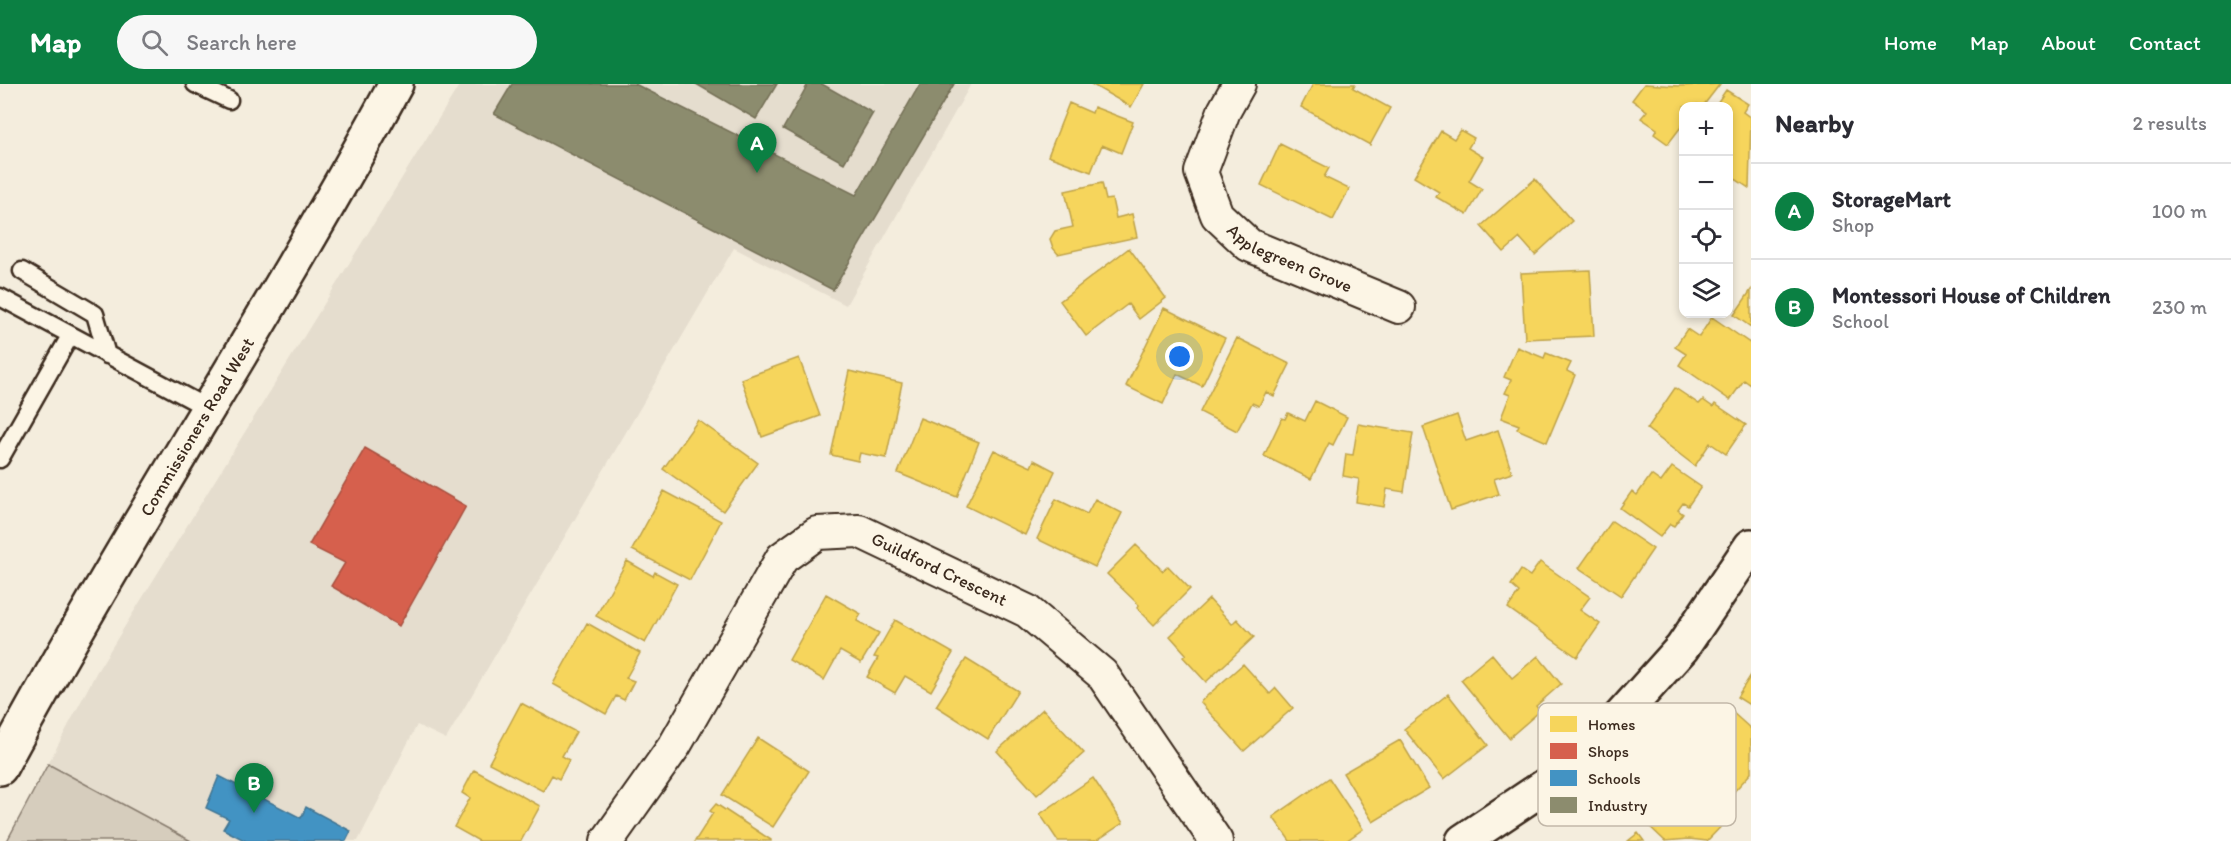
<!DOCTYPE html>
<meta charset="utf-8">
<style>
:root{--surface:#fff;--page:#f7f7f7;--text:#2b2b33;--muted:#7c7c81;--line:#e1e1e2;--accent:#0b8043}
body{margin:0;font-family:Itim,sans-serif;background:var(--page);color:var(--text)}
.controls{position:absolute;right:18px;top:18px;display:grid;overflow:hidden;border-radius:12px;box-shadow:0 3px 9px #0003}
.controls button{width:54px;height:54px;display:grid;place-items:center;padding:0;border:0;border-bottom:2px solid var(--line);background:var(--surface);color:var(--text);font:30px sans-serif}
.you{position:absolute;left:1180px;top:273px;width:21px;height:21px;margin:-15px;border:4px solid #fff;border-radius:50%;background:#1a73e8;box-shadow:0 0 0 9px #1a73e833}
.badge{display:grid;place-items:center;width:39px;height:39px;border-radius:50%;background:var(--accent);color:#fff;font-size:20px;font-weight:700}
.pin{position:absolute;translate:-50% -50px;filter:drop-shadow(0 2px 3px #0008)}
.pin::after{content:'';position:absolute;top:32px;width:21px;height:18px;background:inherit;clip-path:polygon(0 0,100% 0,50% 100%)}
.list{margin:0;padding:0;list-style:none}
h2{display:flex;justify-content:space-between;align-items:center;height:78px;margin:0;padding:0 24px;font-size:26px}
h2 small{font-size:20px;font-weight:400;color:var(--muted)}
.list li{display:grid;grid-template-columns:39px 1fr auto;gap:18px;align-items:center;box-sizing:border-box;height:96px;padding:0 24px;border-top:2px solid var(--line)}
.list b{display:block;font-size:22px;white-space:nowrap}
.list p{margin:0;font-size:20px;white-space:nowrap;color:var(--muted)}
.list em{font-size:20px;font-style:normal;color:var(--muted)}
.icon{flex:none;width:33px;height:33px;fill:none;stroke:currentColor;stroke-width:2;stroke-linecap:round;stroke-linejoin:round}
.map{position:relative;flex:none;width:1751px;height:757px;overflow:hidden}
header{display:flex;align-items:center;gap:36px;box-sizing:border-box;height:84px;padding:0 30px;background:var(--accent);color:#fff}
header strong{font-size:28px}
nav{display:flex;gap:33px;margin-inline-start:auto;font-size:21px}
.search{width:420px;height:54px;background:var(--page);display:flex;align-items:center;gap:15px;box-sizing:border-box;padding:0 21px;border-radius:33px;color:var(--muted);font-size:22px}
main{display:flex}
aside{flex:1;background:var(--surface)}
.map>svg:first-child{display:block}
.built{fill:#e5ddce}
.green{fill:#d6cdbd;stroke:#887c6e;stroke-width:1.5}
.homes{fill:#f6d55c;stroke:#bea249;stroke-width:1.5}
.shops{fill:#d6604d;stroke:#a8503f;stroke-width:1.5}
.schools{fill:#4393c3;stroke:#417492;stroke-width:1.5}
.industry{fill:#8c8c6e;stroke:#746f56;stroke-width:1.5}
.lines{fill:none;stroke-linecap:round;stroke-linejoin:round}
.service-casing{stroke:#3b2a1e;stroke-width:21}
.minor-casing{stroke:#3b2a1e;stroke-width:36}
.tertiary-casing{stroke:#3b2a1e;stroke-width:38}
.secondary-casing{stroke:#3b2a1e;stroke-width:38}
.service{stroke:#fcf5e5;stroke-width:16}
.minor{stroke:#fcf5e5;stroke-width:32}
.tertiary{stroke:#fcf5e5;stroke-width:33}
.secondary{stroke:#fcf5e5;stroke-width:33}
.labels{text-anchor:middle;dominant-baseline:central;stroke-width:6;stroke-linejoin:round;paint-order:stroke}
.street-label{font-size:18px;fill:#3b2a1e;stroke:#fcf5e5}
.key{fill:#fcf5e5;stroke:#c2b8a9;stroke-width:1.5}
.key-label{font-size:16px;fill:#3b2a1e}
</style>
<header>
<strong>Map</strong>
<div class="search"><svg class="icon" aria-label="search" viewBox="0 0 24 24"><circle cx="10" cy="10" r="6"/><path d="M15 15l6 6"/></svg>Search here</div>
<nav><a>Home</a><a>Map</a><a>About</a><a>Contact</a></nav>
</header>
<main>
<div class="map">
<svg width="1751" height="757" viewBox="0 0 1751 757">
<rect width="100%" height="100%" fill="#f4eddd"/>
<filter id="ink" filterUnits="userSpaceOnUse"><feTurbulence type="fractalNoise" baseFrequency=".0167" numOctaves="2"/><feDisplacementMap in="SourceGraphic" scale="12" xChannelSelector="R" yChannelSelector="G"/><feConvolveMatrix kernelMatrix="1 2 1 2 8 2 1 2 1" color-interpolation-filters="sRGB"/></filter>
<g filter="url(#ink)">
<path class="built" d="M460,0h511l-125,221 -112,-57 -288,491 -29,-14 -59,116h-167l-143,-77 48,-91z"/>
<path class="green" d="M48,680l143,77h-184z"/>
<path class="homes" d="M1091,0h53l-13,23z
M1313,0h42l-2,4 37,20 -20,37 -69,-38z
M1644,0l34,2 42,-2 -17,22 -6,-2 -2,2h-11v17l-16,21 -14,-10 3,-5 -16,-11 6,-7 -15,-11z
M1726,6l22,14 -5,8 8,6 -2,70 -21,-14v-68h-13z
M1069,19l23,10 2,-6 39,15 -12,31 -19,-8 -11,27 -43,-16z
M1460,46l14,8 -6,10 15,9 -14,24 13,8 -15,26 -31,-18 3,-5 -25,-15 27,-46 13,8z
M1280,60l49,24 -5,9 25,12 -16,31 -72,-35z
M1535,95l37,42 -37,34 -15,-17 -16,14 -23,-26z
M1102,99l4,17 6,-1 4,19 16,-4 5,23 -79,17 -5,-6 -3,-9 5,-8 18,-4 -8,-36z
M1129,164l37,50 -27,21 -11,-15 -42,32 -26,-35z
M1590,186l4,66 -69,3 -4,-66z
M1751,206v37l-17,-12z
M1164,224l61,30 -23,48 -25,-12 -14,30 -37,-18z
M1712,233l39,27v41l-7,-5 -14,20 -51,-35 7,-11 -11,-7 12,-18 12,8z
M1237,254l53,26 -16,32 -8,-4 -7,14 -7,-3 -15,28 -37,-19z
M1517,263l27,11 2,-5 25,10 -4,8 8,4 -28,67 -30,-13 2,-4 -18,-7 9,-23 -5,-2 6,-13 -7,-3z
M799,274l21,58 -58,21 -21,-58z
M849,287l53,12 -16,75 -26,-5 -2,8 -27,-6z
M1675,304l24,16 4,-4 10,7 2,-3 31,21 -20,29 -16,-11 -15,23 -48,-37z
M1315,317l32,16 -14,28 -4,-2 -18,36 -47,-23 18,-38 3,1 3,-6 17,8z
M1457,331l9,26 32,-11 14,43 -18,6 5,15 -48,16 -28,-83z
M920,334l59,24 -22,55 -59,-24z
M698,336l60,43 -35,48 -60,-42z
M1358,340l55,9 -9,59 -17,-3 -3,18 -28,-5 3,-23 -16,-3 3,-22 7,1z
M994,366l37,17 3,-7 21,11 -30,64 -59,-29z
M1672,383l29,20 -13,19 -5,-3 -5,7 5,4 -9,12 -4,-2 -10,13 -40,-29 12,-17 5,4 14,-20 10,7z
M664,407l57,30 -31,59 -58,-30z
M1056,415l31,15 8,-15 27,14 -27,54 -58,-28z
M1612,437l41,28 -32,47 -42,-28z
M1136,461l27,26 5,-5 22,23 -36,36 -17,-17 2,-3 -32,-31z
M627,477l26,15 2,-4 22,12 -32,59 -49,-27z
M1540,478l50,35 -10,13 20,14 -23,33 -69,-49 11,-16 -8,-7 10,-15 9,6z
M826,510l35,20 -4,7 22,12 -18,30 -21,-12 -16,29 -35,-20z
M1209,515l23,25 5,-5 17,18 -48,45 -23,-25 3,-3 -16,-18z
M895,536l58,33 -22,38 -26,-15 -10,17 -28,-16 11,-19 -4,-1z
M587,539l53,30 -14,25 8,3 -10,19 -8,-4 -10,18 -53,-30z
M1492,570l20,24 26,-22 23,28 -25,22 4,5 -31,27 -48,-58z
M966,575l52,32 -30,48 -52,-33z
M1243,580l27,30 6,-6 17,20 -49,43 -44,-49z
M1751,591v31l-14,-9z
M1448,610l40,51 -44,34 -40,-50z
M521,619l55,29 -14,24 7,4 -10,19 -7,-4 -9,16 -54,-28z
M1043,625l41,44 -47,42 -40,-44z
M1731,627l20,18v44l-21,23 -32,-28 17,-19 -10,-9z
M758,654l51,33 -36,56 -51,-32z
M1400,656l29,48 -56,34 -30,-49z
M1686,682l49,46 -28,29 -18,-2 -24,2 -19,-18 22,-23 -8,-6z
M474,686l66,36 -19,35h-42l-25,-14 16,-29 -8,-5z
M1093,694l30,45 -27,18h-38l-18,-27z
M1329,694l34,51 -17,12h-56l-17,-24z
M716,720l55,36v1h-76l18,-28 -3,-2z
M1638,749l6,8h-16z"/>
<path class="shops" d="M365,364l101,58 -67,120 -68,-40 14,-23 -36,-18z"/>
<path class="schools" d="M219,692l82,42 5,-11 45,24 -5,10h-100l-23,-12 6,-10 -23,-11z"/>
<path class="industry" d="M512,0h123l221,111 64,-111h34l-121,206 -339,-176z
M696,0h81l-21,35z
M808,0h14l51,29 -29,50 -61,-34z"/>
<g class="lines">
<g class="service-casing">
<path id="service" d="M195,0l34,16
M22,187l73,43 12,41
M0,213l209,112
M0,375l70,-123"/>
</g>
<g class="minor-casing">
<g id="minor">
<path id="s1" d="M1239,0l-15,27 -23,61 16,43 32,30 150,62"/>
<path id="s2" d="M607,757l68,-96 107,-187 35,-25 42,-2 168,80 75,63 114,167"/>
</g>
</g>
<g class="tertiary-casing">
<path id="tertiary" d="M1463,757l115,-77 104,-116 69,-102"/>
</g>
<g class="secondary-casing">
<g id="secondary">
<path id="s3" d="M0,684c125,-232 270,-452 396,-684"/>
</g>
</g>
<use href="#service" class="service"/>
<use href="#minor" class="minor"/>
<use href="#tertiary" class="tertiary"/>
<use href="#secondary" class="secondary"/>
</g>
</g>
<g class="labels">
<g class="street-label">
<text stroke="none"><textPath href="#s1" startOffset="228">Applegreen Grove</textPath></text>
<text stroke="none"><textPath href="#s3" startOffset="394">Commissioners Road West</textPath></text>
<text stroke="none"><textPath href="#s2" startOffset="507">Guildford Crescent</textPath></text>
</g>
</g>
<rect x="1538" y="619" width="198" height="123" rx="9" class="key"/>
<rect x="1550" y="632" width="27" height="16" fill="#f6d55c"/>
<rect x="1550" y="659" width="27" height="16" fill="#d6604d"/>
<rect x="1550" y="686" width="27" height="16" fill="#4393c3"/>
<rect x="1550" y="713" width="27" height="16" fill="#8c8c6e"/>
<g class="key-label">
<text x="1588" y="646">Homes</text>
<text x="1588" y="673">Shops</text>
<text x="1588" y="700">Schools</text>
<text x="1588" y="727">Industry</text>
</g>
</svg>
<div class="controls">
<button>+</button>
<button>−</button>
<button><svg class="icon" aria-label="locate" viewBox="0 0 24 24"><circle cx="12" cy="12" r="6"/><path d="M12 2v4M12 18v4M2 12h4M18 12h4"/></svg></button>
<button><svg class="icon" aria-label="layers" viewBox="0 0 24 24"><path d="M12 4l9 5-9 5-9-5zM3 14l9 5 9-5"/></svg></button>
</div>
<div class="you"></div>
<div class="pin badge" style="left:757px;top:89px">A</div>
<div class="pin badge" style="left:254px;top:729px">B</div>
</div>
<aside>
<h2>Nearby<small>2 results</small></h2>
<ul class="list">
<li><span class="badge">A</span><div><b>StorageMart</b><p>Shop</p></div><em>100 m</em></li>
<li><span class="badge">B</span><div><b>Montessori House of Children</b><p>School</p></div><em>230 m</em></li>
</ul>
</aside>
</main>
